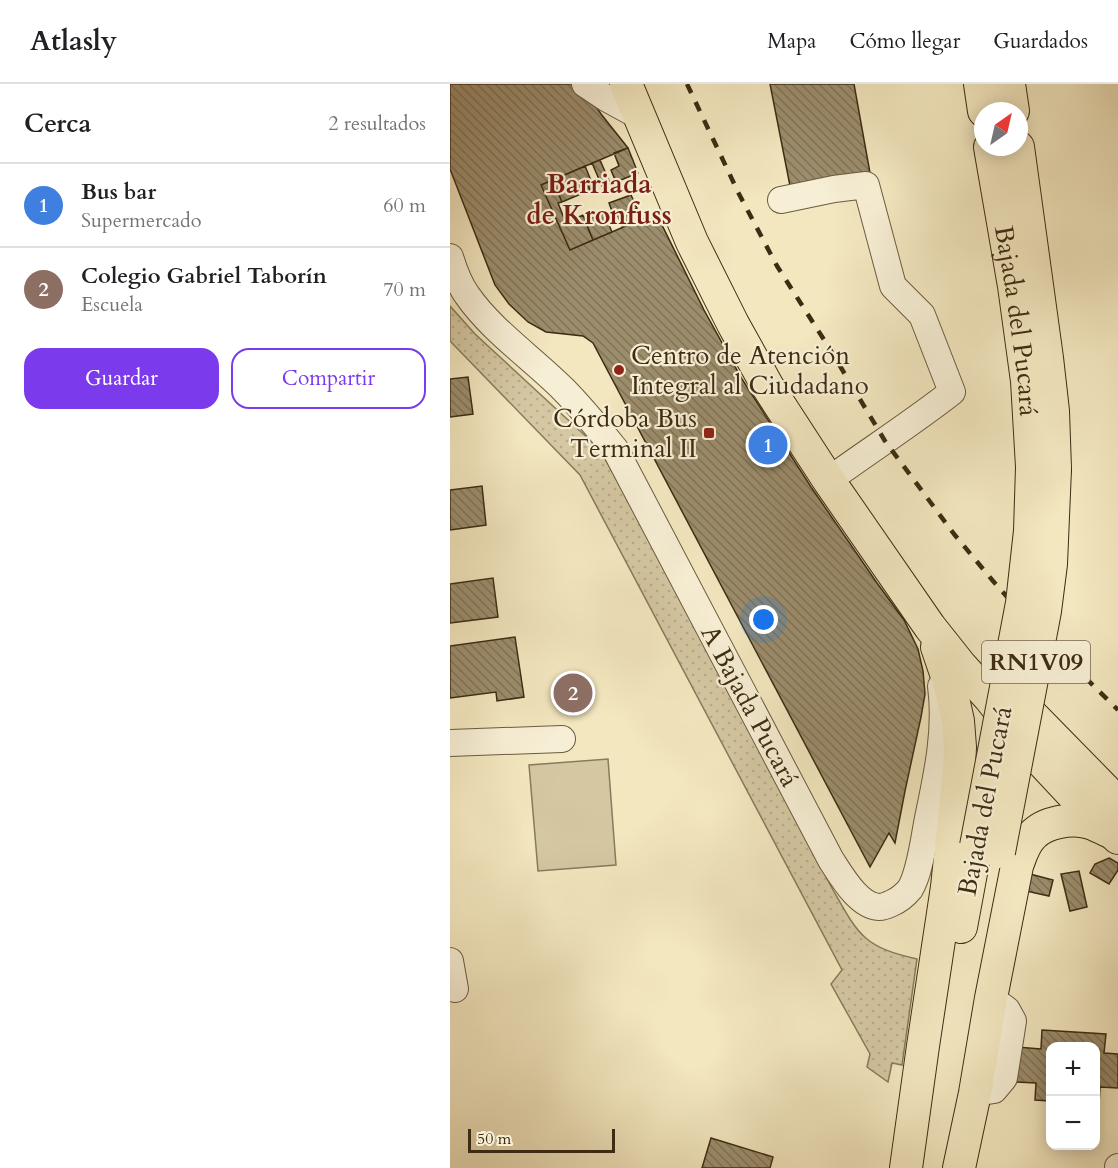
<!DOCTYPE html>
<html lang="es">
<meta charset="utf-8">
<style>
:root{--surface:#fff;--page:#f6f6f6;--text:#202124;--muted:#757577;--line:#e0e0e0;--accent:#7c3aed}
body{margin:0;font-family:Cardo,serif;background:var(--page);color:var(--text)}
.controls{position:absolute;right:18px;bottom:18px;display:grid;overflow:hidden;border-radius:12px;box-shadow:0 3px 15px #0003}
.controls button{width:54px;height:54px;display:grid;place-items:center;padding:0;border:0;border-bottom:2px solid var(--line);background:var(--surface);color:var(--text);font:30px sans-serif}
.compass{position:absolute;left:524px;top:18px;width:54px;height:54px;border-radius:50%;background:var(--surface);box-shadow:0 3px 15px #0003;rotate:34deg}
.scale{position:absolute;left:18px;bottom:15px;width:147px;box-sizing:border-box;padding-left:6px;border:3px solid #3d2c13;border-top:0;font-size:16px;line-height:21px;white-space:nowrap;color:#3d2c13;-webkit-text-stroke:4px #f7efd5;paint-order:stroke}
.you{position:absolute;left:314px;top:536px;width:21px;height:21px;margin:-15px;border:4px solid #fff;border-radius:50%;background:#1a73e8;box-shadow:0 0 0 9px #1a73e833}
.badge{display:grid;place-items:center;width:39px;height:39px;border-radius:50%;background:var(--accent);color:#fff;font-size:20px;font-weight:700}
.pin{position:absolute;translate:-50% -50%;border:3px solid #fff;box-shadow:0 2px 6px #0006}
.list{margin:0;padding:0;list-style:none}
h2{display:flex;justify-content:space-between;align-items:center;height:78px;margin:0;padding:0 24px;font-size:26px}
h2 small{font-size:20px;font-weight:400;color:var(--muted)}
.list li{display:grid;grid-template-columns:39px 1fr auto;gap:18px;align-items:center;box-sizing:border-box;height:84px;padding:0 24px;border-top:2px solid var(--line)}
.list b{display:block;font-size:22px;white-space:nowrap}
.list p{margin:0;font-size:20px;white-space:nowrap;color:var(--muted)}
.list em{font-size:20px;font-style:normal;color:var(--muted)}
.actions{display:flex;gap:12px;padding:18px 24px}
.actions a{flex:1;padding:14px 0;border:2px solid var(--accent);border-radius:18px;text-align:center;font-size:21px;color:var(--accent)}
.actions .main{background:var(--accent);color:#fff}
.map{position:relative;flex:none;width:668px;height:1084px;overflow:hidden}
header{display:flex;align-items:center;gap:36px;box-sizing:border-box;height:84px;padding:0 30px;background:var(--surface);border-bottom:2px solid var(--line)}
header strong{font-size:28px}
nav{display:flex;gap:33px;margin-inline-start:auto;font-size:21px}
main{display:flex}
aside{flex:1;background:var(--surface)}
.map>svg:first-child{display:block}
.grass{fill:url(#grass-dots);stroke:#887a5a;stroke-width:1.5}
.garden{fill:#d4c7a2;stroke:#887a5a;stroke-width:1.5}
.building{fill:url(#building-back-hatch);stroke:#3d2c13;stroke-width:1.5}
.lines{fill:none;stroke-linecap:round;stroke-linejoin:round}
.minor-casing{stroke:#6a5b3e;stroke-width:28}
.major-casing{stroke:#3d2c13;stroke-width:34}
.minor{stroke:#f7efd5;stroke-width:26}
.major{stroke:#f3e7bf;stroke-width:32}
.rail{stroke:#3d2c13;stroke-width:4.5;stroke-dasharray:10 10;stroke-linecap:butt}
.major-bridge-casing{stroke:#3d2c13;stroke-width:34;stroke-linecap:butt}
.major-bridge{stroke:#f3e7bf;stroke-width:32}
.poi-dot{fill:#8f2418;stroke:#f7efd5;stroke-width:2}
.labels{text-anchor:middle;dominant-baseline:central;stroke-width:4.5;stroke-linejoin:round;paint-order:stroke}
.shield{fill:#f7efd5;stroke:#75664d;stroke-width:1.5}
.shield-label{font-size:24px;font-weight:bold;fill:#3d2c13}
.street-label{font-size:26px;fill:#3d2c13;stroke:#f7efd5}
.poi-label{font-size:26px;fill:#3d2c13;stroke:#f7efd5;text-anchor:start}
.neighbourhood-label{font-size:27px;font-weight:bold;fill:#7a1f14;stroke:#f7efd5}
</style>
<header>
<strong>Atlasly</strong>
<nav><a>Mapa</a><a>Cómo llegar</a><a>Guardados</a></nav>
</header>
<main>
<aside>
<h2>Cerca<small>2 resultados</small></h2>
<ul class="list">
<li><span class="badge" style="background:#3f7fe0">1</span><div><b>Bus bar</b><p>Supermercado</p></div><em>60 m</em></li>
<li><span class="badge" style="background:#8d6e63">2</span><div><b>Colegio Gabriel Taborín</b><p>Escuela</p></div><em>70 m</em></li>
</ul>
<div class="actions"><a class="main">Guardar</a><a>Compartir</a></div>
</aside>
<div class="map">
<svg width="668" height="1084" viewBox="0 0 668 1084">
<defs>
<pattern id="grass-dots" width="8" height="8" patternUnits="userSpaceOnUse" patternTransform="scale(1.5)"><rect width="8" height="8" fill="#d4c7a2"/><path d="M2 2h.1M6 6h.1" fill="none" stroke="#b7ab8b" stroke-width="1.8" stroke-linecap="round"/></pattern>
<pattern id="building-back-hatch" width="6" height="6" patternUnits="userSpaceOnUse" patternTransform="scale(1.5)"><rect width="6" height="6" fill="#9c8d6c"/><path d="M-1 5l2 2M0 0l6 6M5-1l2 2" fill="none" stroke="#807358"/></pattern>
</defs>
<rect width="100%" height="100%" fill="#f3e7bf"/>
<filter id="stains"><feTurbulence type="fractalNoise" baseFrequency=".00333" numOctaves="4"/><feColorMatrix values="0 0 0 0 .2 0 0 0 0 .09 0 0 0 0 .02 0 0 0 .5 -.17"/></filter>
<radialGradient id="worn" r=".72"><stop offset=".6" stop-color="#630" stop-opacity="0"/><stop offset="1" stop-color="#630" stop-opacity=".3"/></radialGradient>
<path class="grass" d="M0,222l25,28 117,108 9,10 22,37 210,401c26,46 31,57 84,69l-15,106 -10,-2 -4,19 -21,-15 3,-13 -39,-70 11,-14 -262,-495 -130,-134z"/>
<path class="garden" d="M158,675l8,106 -78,6 -9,-106z"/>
<path class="building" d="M0,0h131l20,30 27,34 -87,37 29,65 86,-37 48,97 38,69 69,108 66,96 27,37 14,29 5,22 2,23 -4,23 -16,74 -10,52 -6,-10 -19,34 -277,-524 -10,-7 -37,-4 -18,-10 -19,-18 -14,-19 -45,-116z
M320,0h84l16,89 -80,13z
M178,64l10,25 -22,9 -5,-12 8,-4 -5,-13z
M150,76l10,23 -8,3 -10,-23z
M135,82l9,22 -4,2 -4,-9 -28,12 -5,-13z
M103,96l9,22 -4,1 8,20 17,-8 10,25 -23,10 -29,-65z
M136,97l4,9 -28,12 -4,-9z
M181,111l6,13 -10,4 4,11 -9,3 -6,-14 -3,2 -4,-11z
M154,129l8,19 -19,8 -8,-19z
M18,293l5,37 -23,3v-38z
M32,402l4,39 -36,5v-40z
M43,494l5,39 -48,6v-39z
M65,553l9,60 -27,4 -1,-9 -46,6v-52z
M659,774l9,5v7l-9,14 -19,-11 5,-9z
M629,787l8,36 -17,4 -9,-37z
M580,790l23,6 -4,16 -23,-5z
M592,946l64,4 -2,19 14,1v34l-18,-1 -1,18 -3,-1v-58h-46v55l-15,-1 1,-17 -21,-1 2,-35 24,2z
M261,1054l62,19 -3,11h-68z"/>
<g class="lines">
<g class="minor-casing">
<path id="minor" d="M135,0l21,14 33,18
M331,116l53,-11 32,-4 27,101 29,29 30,77c-36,28 -74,53 -112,80
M0,173c4,13 9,27 17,38 24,35 66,64 96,94 19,19 35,39 52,60l216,411c10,15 27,46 48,47 4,0 9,-2 13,-4 7,-3 13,-8 18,-14 10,-16 14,-51 18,-71 9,-43 19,-88 13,-132
M0,659l112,-4
M0,877l5,28
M525,1009l19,-3 10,-12 9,-57 -6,-11 -16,-12
M668,1084v-1"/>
</g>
<g class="major-casing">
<g id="major">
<path d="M176,0l66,158 41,82 35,63 61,94 101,146 31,39 28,31 42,53 45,48 42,40"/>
<path d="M530,0l4,27"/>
<path d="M559,0l4,27"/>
<path id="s1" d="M540,63l24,139 13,95 5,86"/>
<path d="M568,63l29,211 6,53 2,58"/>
<path d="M560,609l108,110"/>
<path d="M511,843l15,-81"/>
<path d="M456,1084l17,-122 24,-159 12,-118 1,-22 -2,-26 -8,-36 -13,-38"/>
<path d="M509,1084l16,-75 16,-95 26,-132c4,-11 7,-22 15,-30 12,-14 41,-19 58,-13 6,2 12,5 18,8"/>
</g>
</g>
<use href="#minor" class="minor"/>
<use href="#major" class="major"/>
<path class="rail" d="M237,0l52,110 38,72 51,80 57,95 69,93 39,47 39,44 86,85"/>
<g class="major-bridge-casing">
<path id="major-bridge" d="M526,762l46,-243 8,-72 2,-64
M549,768l46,-241 6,-47 4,-95"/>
</g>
<use href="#major-bridge" class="major-bridge"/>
</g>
<g class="poi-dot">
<circle cx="169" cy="286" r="6"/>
<rect x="253" y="343" width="12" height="12" rx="3"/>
</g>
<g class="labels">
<rect class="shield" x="532" y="557" width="108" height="42" rx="4.5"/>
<g class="shield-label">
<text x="586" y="578">RN1V09</text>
</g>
<g class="street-label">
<text stroke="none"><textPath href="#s1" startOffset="176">Bajada del Pucará</textPath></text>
<text transform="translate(300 622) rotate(62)">A Bajada Pucará</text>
<text transform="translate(535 717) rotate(-79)">Bajada del Pucará</text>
</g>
<g class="poi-label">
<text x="181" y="271">Centro de Atención<tspan x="181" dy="30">Integral al Ciudadano</tspan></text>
<text x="247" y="334" text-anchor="end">Córdoba Bus<tspan x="247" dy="30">Terminal II</tspan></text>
</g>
<g class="neighbourhood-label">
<text x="149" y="100">Barriada<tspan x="149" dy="31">de Kronfuss</tspan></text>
</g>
</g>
<rect width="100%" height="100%" filter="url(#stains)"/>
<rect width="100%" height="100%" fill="url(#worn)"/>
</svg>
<div class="controls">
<button>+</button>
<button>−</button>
</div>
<svg class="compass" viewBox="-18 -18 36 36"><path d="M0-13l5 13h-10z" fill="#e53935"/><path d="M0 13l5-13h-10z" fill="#757577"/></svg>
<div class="scale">50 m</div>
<div class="you"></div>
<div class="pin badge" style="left:318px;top:361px;background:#3f7fe0">1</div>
<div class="pin badge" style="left:123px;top:609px;background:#8d6e63">2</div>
</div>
</main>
